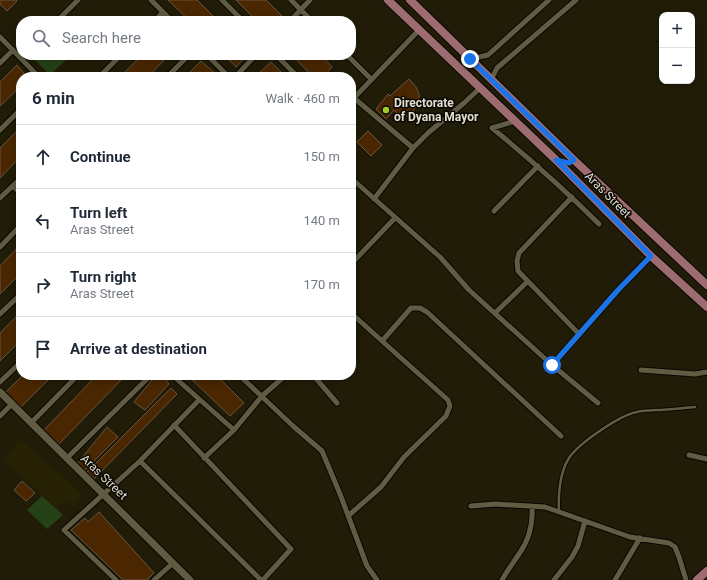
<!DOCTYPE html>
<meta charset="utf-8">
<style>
:root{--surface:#fff;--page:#f2f2f3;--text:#1f2937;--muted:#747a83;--line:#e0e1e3}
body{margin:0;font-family:Roboto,sans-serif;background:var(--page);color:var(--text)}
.controls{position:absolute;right:12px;top:12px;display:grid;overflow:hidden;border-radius:8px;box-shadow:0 2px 10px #0003}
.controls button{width:36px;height:36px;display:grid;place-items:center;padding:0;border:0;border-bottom:1px solid var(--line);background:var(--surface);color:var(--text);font:20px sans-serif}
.stop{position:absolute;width:12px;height:12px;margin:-9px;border:3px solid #1a73e8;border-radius:50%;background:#fff}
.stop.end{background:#1a73e8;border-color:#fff;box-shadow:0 1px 4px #0008}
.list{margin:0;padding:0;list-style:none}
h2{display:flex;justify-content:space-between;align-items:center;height:52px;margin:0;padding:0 16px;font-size:17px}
h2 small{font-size:13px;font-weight:400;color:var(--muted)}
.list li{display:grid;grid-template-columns:26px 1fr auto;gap:12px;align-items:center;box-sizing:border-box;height:64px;padding:0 16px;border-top:1px solid var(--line)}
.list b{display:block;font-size:15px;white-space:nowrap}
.list p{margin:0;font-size:13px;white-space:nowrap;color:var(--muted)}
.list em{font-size:13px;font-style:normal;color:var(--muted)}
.icon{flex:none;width:22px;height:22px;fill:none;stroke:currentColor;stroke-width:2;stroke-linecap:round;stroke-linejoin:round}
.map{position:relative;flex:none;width:707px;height:580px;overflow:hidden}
.search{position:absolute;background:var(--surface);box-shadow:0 2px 10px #0003;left:16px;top:16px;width:340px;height:44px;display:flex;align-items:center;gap:10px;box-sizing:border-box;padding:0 14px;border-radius:16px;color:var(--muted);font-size:15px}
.panel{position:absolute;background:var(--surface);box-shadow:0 2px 10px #0003;left:16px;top:72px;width:340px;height:308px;border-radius:16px}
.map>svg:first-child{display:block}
.built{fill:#272104}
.green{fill:#244215}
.building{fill:#4a2700;stroke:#675443}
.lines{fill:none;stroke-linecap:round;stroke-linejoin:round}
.lane-casing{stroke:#0a0600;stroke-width:4.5}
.street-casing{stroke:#0a0600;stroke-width:7}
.secondary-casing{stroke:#0a0600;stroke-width:9}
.primary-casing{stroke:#0a0600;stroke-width:10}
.lane{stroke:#605c44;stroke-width:2.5}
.street{stroke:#605c44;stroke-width:5}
.secondary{stroke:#605c44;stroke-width:7}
.primary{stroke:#9d6c70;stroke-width:8}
.route{stroke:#1a73e8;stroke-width:5}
.poi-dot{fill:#a3c926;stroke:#080702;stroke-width:1.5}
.labels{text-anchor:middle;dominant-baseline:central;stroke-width:3;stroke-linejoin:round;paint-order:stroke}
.poi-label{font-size:12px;font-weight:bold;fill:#e1ded1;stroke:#080702;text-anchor:start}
.street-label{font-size:12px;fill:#e1ded1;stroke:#080702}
</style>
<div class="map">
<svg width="707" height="580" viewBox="0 0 707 580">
<rect width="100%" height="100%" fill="#201c07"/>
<path class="built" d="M21,440l61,54 -8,12 -10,-6 -7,8 -54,-48z"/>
<path class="green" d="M36,55h35l-21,20 -17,-17z
M42,496l21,19 -16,14 -20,-19z"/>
<path class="building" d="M0,0h16l1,1 -10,10 -7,-7z
M168,0h29l21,21h-28z
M236,0h30l17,17 -4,4h-22z
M142,55h27l-21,22h-28z
M224,55h23l-11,12z
M292,55h29l11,12 -9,10h-10z
M201,61l15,13 -3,3h-28z
M271,62l13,13 -3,2h-26z
M17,65l10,12h-6v9l-21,20v-24z
M409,79l7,8 3,7v7l-9,15h-4l-5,-2 -2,1 -5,-5 -8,9 -10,-10 12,-15 2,2z
M21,127v29l-21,22v-30z
M368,131l14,14 -11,11 -14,-14z
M21,244v29l-21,21v-28z
M21,312v28l-21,21v-28z
M23,375h30l-32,32 -16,-14z
M97,375h29l-68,70 -14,-15z
M156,375h6l7,9 -24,26 -11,-8z
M187,375h29l28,28 -14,13z
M171,388l6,6 -83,85 -7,-7z
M107,427l11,10 -33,33 -8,-6z
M22,481l13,12 -9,8 -12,-11z
M99,512l55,61 -7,7h-24l-52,-50 14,-12 3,4z"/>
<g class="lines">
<g class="lane-casing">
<path id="lane" d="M559,511c-1,-17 1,-39 10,-53 10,-15 51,-43 68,-46 6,-2 13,-1 19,-2 13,0 26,-2 39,-3"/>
</g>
<g class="street-casing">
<path id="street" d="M151,0l21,21
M222,0l21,21
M291,0l21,21
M57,21l21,-21
M155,21l8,-9
M290,21l20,-21
M0,37l39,40
M207,55l22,22
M276,55l22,22
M347,55l24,24
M470,59l18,-4 61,-55
M0,63l13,-13
M99,77l22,-22
M167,77l22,-22
M235,77l21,-22
M491,80l6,-12 79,-68
M354,98l59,50
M351,101l68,-71
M492,128c37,30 73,62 107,96
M492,128l23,-7
M0,130l21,-21
M351,178l89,79 29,33 83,75 66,-75 33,-34
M13,186l8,8
M572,197l-53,56 -2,8 1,10 61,63
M0,198l21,-20
M374,199l39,-51 15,-15 36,-30 16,-15
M494,211l44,-45
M0,247l21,-22
M351,264l44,-46
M351,313l31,28 29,-33h9l7,4 134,124
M495,313l32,-31
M0,314l21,-20
M552,365l46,38
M641,370l54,4 12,-2
M172,375l62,55
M239,375l54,51 29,25 18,43 27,72 10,14
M313,375l24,28
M0,382l21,-20
M0,416l12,-12
M31,423l47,-48
M174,425l117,124 -28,31
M689,455l18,4
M67,458l84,-83
M204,458l30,-28 28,-34 24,-21
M140,461l121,119
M471,506l24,-2 50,3 85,30 39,6 6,4 4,10 7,23
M348,516l33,-29 23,-30 42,-41 4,-10 -2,-6 -66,-59
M116,580l-52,-50 76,-69 59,-61
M154,580l19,-17
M502,580c5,-9 11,-17 17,-26 10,-14 14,-32 13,-48
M554,580l18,-23 6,-11 7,-25
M615,580l25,-42"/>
</g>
<g class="secondary-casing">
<path id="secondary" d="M0,392l190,188"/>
</g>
<g class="primary-casing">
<path id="primary" d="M388,0l168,160 95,96 56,51
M410,0l164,160 133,125
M697,580l10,-9"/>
</g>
<use href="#lane" class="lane"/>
<use href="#street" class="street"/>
<use href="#secondary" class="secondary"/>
<use href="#primary" class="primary"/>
</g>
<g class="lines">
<path class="route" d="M470,59l104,101 -5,3 -13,-3 95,96 -33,34 -66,75"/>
</g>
<circle class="poi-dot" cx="386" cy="110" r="4"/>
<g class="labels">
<g class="poi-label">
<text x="394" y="103">Directorate<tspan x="394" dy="14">of Dyana Mayor</tspan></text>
</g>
<g class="street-label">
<text transform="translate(608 195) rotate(45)">Aras Street</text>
<text transform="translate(104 477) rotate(44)">Aras Street</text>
</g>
</g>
</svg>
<div class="controls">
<button>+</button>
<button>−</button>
</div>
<div class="stop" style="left:552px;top:365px"></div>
<div class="stop end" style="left:470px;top:59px"></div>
<div class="search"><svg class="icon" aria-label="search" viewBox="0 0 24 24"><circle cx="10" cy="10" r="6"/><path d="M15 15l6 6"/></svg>Search here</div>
<section class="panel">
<h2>6 min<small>Walk · 460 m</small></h2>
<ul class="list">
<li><svg class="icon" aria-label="ahead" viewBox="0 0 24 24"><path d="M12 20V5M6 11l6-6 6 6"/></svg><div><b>Continue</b></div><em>150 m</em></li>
<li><svg class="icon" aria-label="left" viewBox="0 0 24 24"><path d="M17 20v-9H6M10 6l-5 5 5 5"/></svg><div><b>Turn left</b><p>Aras Street</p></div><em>140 m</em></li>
<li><svg class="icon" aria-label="right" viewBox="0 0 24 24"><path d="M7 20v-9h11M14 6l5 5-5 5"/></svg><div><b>Turn right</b><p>Aras Street</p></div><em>170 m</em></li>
<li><svg class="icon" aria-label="arrive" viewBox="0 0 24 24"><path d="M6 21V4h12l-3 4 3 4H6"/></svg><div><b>Arrive at destination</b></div></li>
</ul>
</section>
</div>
